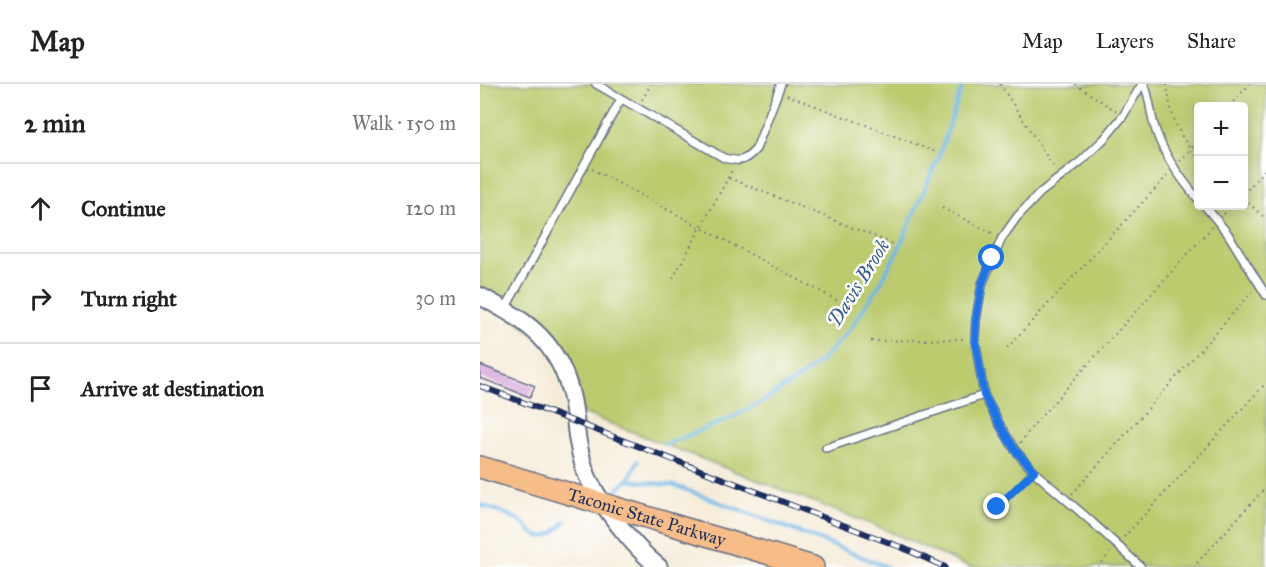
<!DOCTYPE html>
<meta charset="utf-8">
<style>
:root{--surface:#fff;--page:#f2f2f2;--text:#222;--muted:#767676;--line:#e0e0e0}
body{margin:0;font-family:"IM FELL Great Primer",serif;background:var(--page);color:var(--text)}
.controls{position:absolute;right:18px;top:18px;display:grid;overflow:hidden;border-radius:6px;box-shadow:0 3px 15px #0003}
.controls button{width:54px;height:54px;display:grid;place-items:center;padding:0;border:0;border-bottom:2px solid var(--line);background:var(--surface);color:var(--text);font:30px sans-serif}
.stop{position:absolute;width:18px;height:18px;margin:-14px;border:4px solid #1a73e8;border-radius:50%;background:#fff}
.stop.end{background:#1a73e8;border-color:#fff;box-shadow:0 2px 6px #0008}
.list{margin:0;padding:0;list-style:none}
h2{display:flex;justify-content:space-between;align-items:center;height:78px;margin:0;padding:0 24px;font-size:26px}
h2 small{font-size:20px;font-weight:400;color:var(--muted)}
.list li{display:grid;grid-template-columns:39px 1fr auto;gap:18px;align-items:center;box-sizing:border-box;height:90px;padding:0 24px;border-top:2px solid var(--line)}
.list b{display:block;font-size:22px;white-space:nowrap}
.list em{font-size:20px;font-style:normal;color:var(--muted)}
.icon{flex:none;width:33px;height:33px;fill:none;stroke:currentColor;stroke-width:2;stroke-linecap:round;stroke-linejoin:round}
.map{position:relative;flex:none;width:786px;height:483px;overflow:hidden}
header{display:flex;align-items:center;gap:36px;box-sizing:border-box;height:84px;padding:0 30px;background:var(--surface);border-bottom:2px solid var(--line)}
header strong{font-size:28px}
nav{display:flex;gap:33px;margin-inline-start:auto;font-size:21px}
main{display:flex}
aside{flex:1;background:var(--surface)}
.map>svg:first-child{display:block}
.green{fill:#bbcb6e;stroke:#6b7d66;stroke-width:1.5;fill-rule:evenodd}
.lines{fill:none;stroke-linecap:round;stroke-linejoin:round}
.stream{stroke:#6eb6e6;stroke-width:4}
.building{fill:#d39dd8}
.service-casing{stroke:#677188;stroke-width:10}
.tertiary-casing{stroke:#677188;stroke-width:20}
.trunk-casing{stroke:#677188;stroke-width:24}
.path{stroke:#677188;stroke-width:2;stroke-dasharray:1.5 4.5;stroke-linecap:butt}
.service{stroke:#fff;stroke-width:7}
.tertiary{stroke:#fff;stroke-width:16}
.trunk{stroke:#f7bd88;stroke-width:21}
.rail-casing{stroke:#1b2f5e;stroke-width:6}
.rail{stroke:#fff;stroke-width:4;stroke-dasharray:11;stroke-linecap:butt}
.route{stroke:#1a73e8;stroke-width:8}
.labels{text-anchor:middle;dominant-baseline:central;stroke-width:5;stroke-linejoin:round;paint-order:stroke}
.street-label{font-size:18px;fill:#1b2f5e;stroke:#fff}
.water-label{font-size:20px;font-style:italic;fill:#385e8e;stroke:#fff}
</style>
<header>
<strong>Map</strong>
<nav><a>Map</a><a>Layers</a><a>Share</a></nav>
</header>
<main>
<aside>
<h2>2 min<small>Walk · 150 m</small></h2>
<ul class="list">
<li><svg class="icon" aria-label="ahead" viewBox="0 0 24 24"><path d="M12 20V5M6 11l6-6 6 6"/></svg><div><b>Continue</b></div><em>120 m</em></li>
<li><svg class="icon" aria-label="right" viewBox="0 0 24 24"><path d="M7 20v-9h11M14 6l5 5-5 5"/></svg><div><b>Turn right</b></div><em>30 m</em></li>
<li><svg class="icon" aria-label="arrive" viewBox="0 0 24 24"><path d="M6 21V4h12l-3 4 3 4H6"/></svg><div><b>Arrive at destination</b></div></li>
</ul>
</aside>
<div class="map">
<svg width="786" height="483" viewBox="0 0 786 483">
<rect width="100%" height="100%" fill="#fff"/>
<filter id="ink" filterUnits="userSpaceOnUse"><feTurbulence type="fractalNoise" baseFrequency=".0167" numOctaves="2"/><feDisplacementMap in="SourceGraphic" scale="12" xChannelSelector="R" yChannelSelector="G"/><feConvolveMatrix kernelMatrix="1 2 1 2 8 2 1 2 1" color-interpolation-filters="sRGB"/></filter>
<filter id="wash" filterUnits="userSpaceOnUse"><feTurbulence type="fractalNoise" baseFrequency=".008" numOctaves="4" result="noise"/><feDisplacementMap in="SourceGraphic" scale="24" xChannelSelector="R" yChannelSelector="G"/><feGaussianBlur stdDeviation="1.35" result="paint"/><feColorMatrix in="noise" values="0 0 0 0 0 0 0 0 0 0 0 0 0 0 0 0 0 1.4 0 .05"/><feComposite in="paint" operator="in"/></filter>
<g filter="url(#wash)">
<rect width="100%" height="100%" fill="#f5ebd7"/>
<path class="green" d="M0,0h786v483h-297l-88,-39 -298,-115 -7,-30 -8,-19 -88,-75zM718,22h46v100h-46z"/>
<g class="lines">
<path class="stream" d="M185,361l64,-26 33,-17 38,-25 21,-16 30,-33 29,-44 20,-38 39,-90 24,-72
M148,396l48,6 141,53 70,28
M135,408l13,-12 10,-19
M0,421c13,4 28,8 40,16 5,3 9,9 14,13 12,8 24,-4 31,-13"/>
</g>
<g id="blocks">
<path class="building" d="M0,281l55,21 -5,11 -50,-19z"/>
</g>
</g>
<g filter="url(#ink)">
<use href="#blocks" fill-opacity="0" stroke="#677188" stroke-width="1.5"/>
<g class="lines">
<g class="service-casing">
<path id="service" d="M116,0l128,74c16,4 20,4 32,-9l25,-65
M664,0c6,13 6,27 10,41 8,28 26,53 44,74
M725,122l23,28 38,61
M25,225l116,-210
M346,364l158,-53
M661,483l-49,-45 -59,-51 -18,-21 -14,-23 -17,-32 -9,-56 1,-19 6,-36 20,-46 15,-21 23,-24 40,-31 25,-24 18,-22 19,-32"/>
</g>
<g class="tertiary-casing">
<path id="tertiary" d="M0,212c27,15 55,29 72,55 12,17 19,38 22,59 2,13 2,25 5,37 2,9 4,18 7,26 12,29 48,75 73,94"/>
</g>
<g class="trunk-casing">
<g id="trunk">
<path id="s1" d="M0,383l333,100"/>
</g>
</g>
<path class="path" d="M520,0l55,85
M595,0l41,27
M687,0c3,29 10,52 31,73
M307,11l149,57
M162,16l9,-16
M749,22l21,-22
M700,77l18,-20
M112,85l263,141
M249,94l164,66
M764,110l22,-26
M764,115l22,20
M462,124l52,26
M744,130l8,-8
M193,194l60,-109
M391,257l96,-2
M527,264l162,-174
M540,359l16,-21 176,-195
M592,410l180,-202
M517,423l30,-29
M644,453l142,-154
M717,479l69,-76
M618,483l12,-14"/>
<use href="#service" class="service"/>
<use href="#tertiary" class="tertiary"/>
<use href="#trunk" class="trunk"/>
<g class="rail-casing">
<path id="rail" d="M0,302l95,36 328,126 42,19"/>
</g>
<use href="#rail" class="rail"/>
</g>
</g>
<g class="lines" filter="url(#ink)">
<path class="route" d="M512,174l-10,26 -6,36 -1,19 9,56 17,32 14,23 19,21 -37,36"/>
</g>
<g class="labels">
<g class="street-label">
<text stroke="none"><textPath href="#s1" startOffset="174">Taconic State Parkway</textPath></text>
</g>
<g class="water-label">
<text transform="translate(378 199) rotate(-58)">Davis Brook</text>
</g>
</g>
</svg>
<div class="controls">
<button>+</button>
<button>−</button>
</div>
<div class="stop" style="left:512px;top:174px"></div>
<div class="stop end" style="left:517px;top:423px"></div>
</div>
</main>
